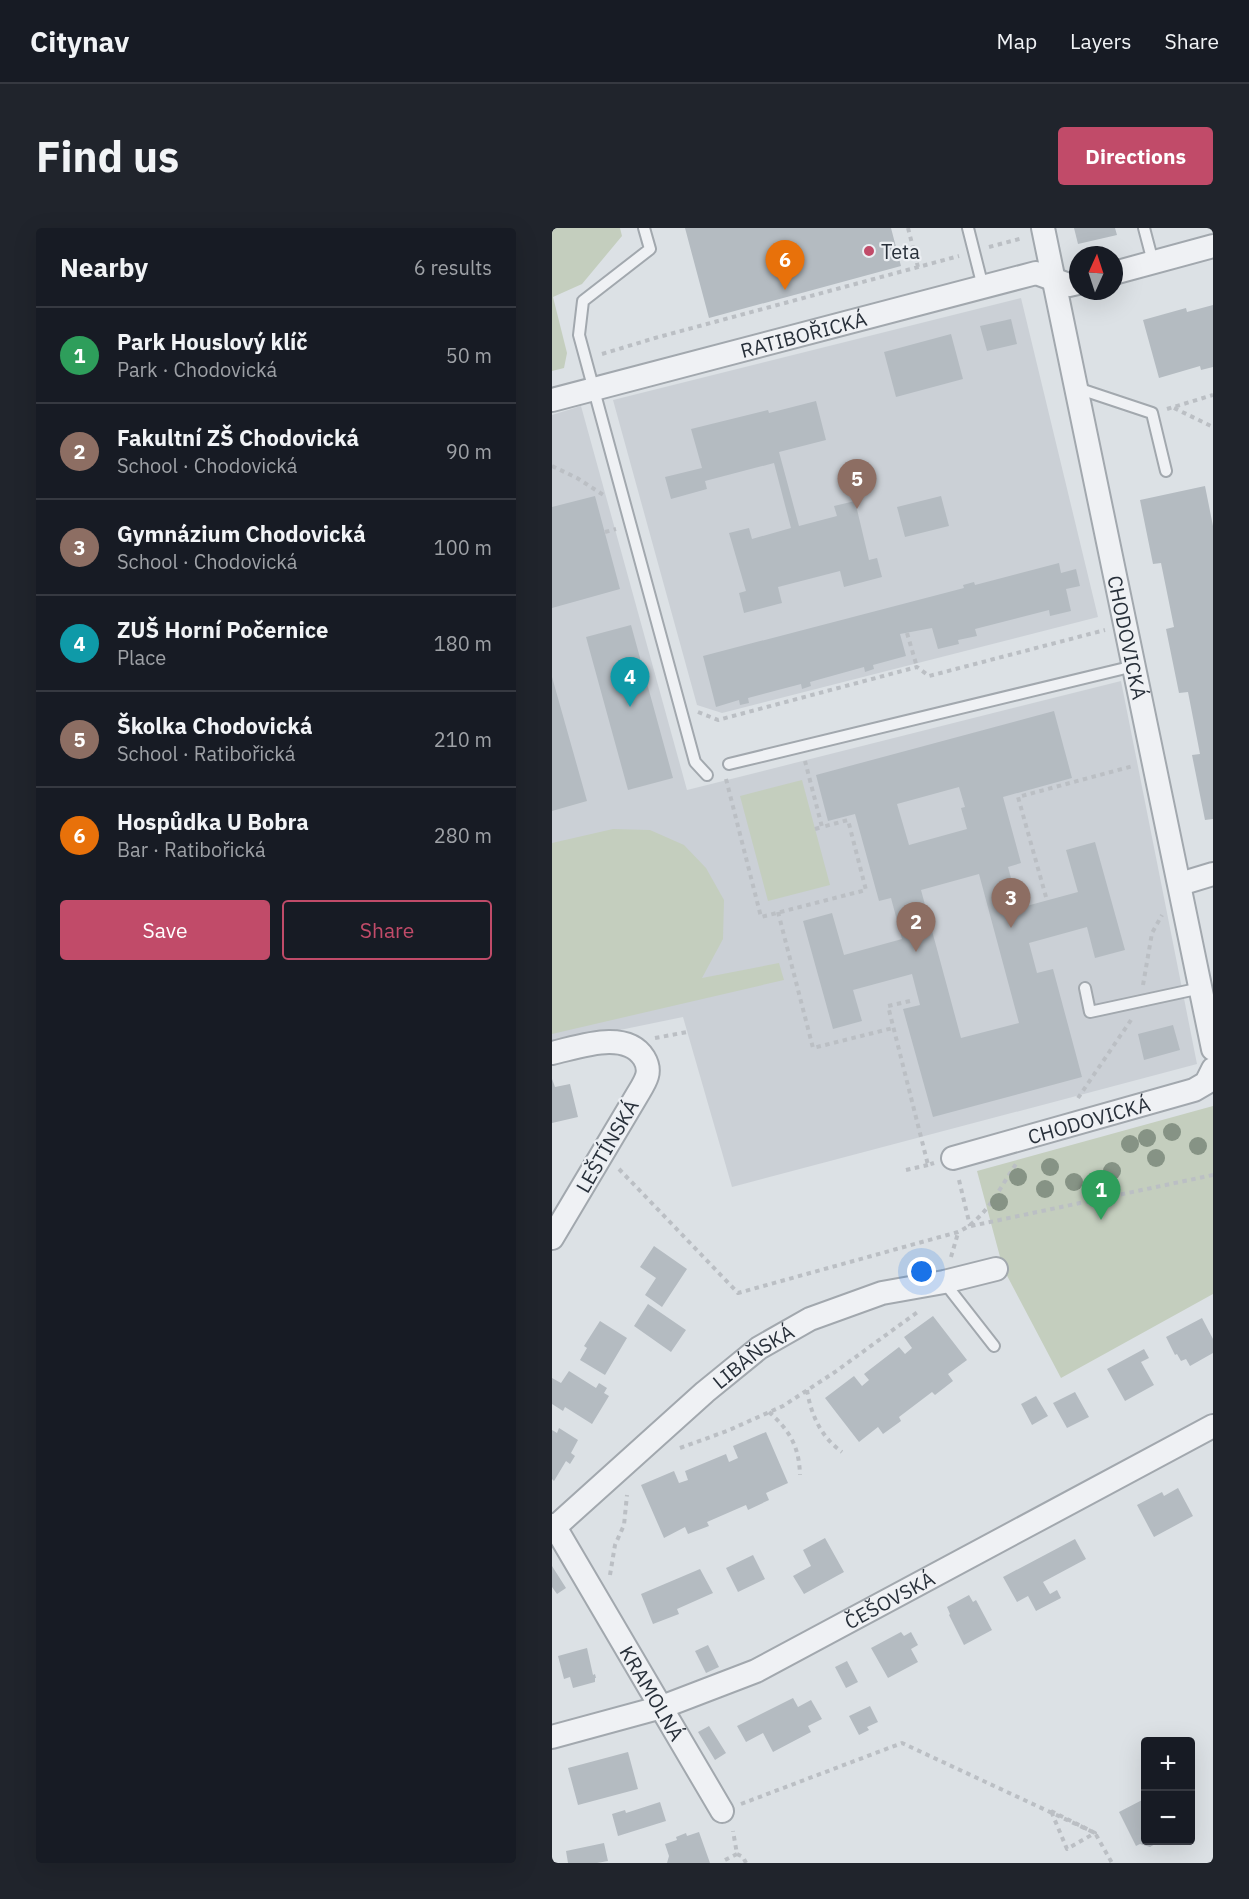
<!DOCTYPE html>
<meta charset="utf-8">
<style>
:root{--surface:#171b24;--page:#20242c;--text:#f1f3f6;--muted:#9ea1a6;--line:#363941;--accent:#c14b69}
body{margin:0;font-family:"IBM Plex Sans",sans-serif;background:var(--page);color:var(--text)}
.controls{position:absolute;right:18px;bottom:18px;display:grid;overflow:hidden;border-radius:6px;box-shadow:0 6px 24px #0002}
.controls button{width:54px;height:54px;display:grid;place-items:center;padding:0;border:0;border-bottom:2px solid var(--line);background:var(--surface);color:var(--text);font:30px sans-serif}
.compass{position:absolute;left:517px;top:18px;width:54px;height:54px;border-radius:50%;background:var(--surface);box-shadow:0 6px 24px #0002;rotate:3deg}
.you{position:absolute;left:370px;top:1044px;width:21px;height:21px;margin:-15px;border:4px solid #fff;border-radius:50%;background:#1a73e8;box-shadow:0 0 0 9px #1a73e833}
.badge{display:grid;place-items:center;width:39px;height:39px;border-radius:50%;background:var(--accent);color:#fff;font-size:20px;font-weight:700}
.pin{position:absolute;translate:-50% -50px;filter:drop-shadow(0 2px 3px #0008)}
.pin::after{content:'';position:absolute;top:32px;width:21px;height:18px;background:inherit;clip-path:polygon(0 0,100% 0,50% 100%)}
.list{margin:0;padding:0;list-style:none}
h2{display:flex;justify-content:space-between;align-items:center;height:78px;margin:0;padding:0 24px;font-size:26px}
h2 small{font-size:20px;font-weight:400;color:var(--muted)}
.list li{display:grid;grid-template-columns:39px 1fr auto;gap:18px;align-items:center;box-sizing:border-box;height:96px;padding:0 24px;border-top:2px solid var(--line)}
.list b{display:block;font-size:22px;white-space:nowrap}
.list p{margin:0;font-size:20px;white-space:nowrap;color:var(--muted)}
.list em{font-size:20px;font-style:normal;color:var(--muted)}
.actions{display:flex;gap:12px;padding:18px 24px}
.actions a{flex:1;padding:14px 0;border:2px solid var(--accent);border-radius:6px;text-align:center;font-size:21px;color:var(--accent)}
.actions .main{background:var(--accent);color:#fff}
.map{position:relative;flex:none;width:661px;height:1635px;overflow:hidden;border-radius:6px}
header{display:flex;align-items:center;gap:36px;box-sizing:border-box;height:84px;padding:0 30px;background:var(--surface);border-bottom:2px solid var(--line)}
header strong{font-size:28px}
nav{display:flex;gap:33px;margin-inline-start:auto;font-size:21px}
.intro{display:flex;align-items:center;justify-content:space-between;box-sizing:border-box;height:144px;padding:0 36px}
h1{margin:0;font-size:42px}
.button{padding:15px 27px;border-radius:6px;background:var(--accent);color:#fff;font-size:21px;font-weight:700}
main{display:flex;gap:36px;padding:0 36px}
aside{flex:1;background:var(--surface);border-radius:6px;box-shadow:0 6px 24px #0002}
.map>svg:first-child{display:block}
.built{fill:#cbd0d6}
.green{fill:#c4cebe}
.building{fill:#b4bbc1;fill-rule:evenodd}
.lines{fill:none;stroke-linecap:round;stroke-linejoin:round}
.lane-casing{stroke:#a2a8ae;stroke-width:14}
.street-casing{stroke:#a2a8ae;stroke-width:26}
.path{stroke:#bbbfc4;stroke-width:4;stroke-dasharray:4.5 4.5;stroke-linecap:butt}
.lane{stroke:#eff1f4;stroke-width:10}
.street{stroke:#eff1f4;stroke-width:22}
.tree{fill:#869385}
.poi-dot{fill:#c14b69;stroke:#eceff3;stroke-width:2}
.labels{text-anchor:middle;dominant-baseline:central;stroke-width:4.5;stroke-linejoin:round;paint-order:stroke}
.poi-label{font-size:20px;fill:#28303a;stroke:#eceff3;text-anchor:start}
.street-label{font-size:20px;fill:#28303a;stroke:#eceff3}
</style>
<header>
<strong>Citynav</strong>
<nav><a>Map</a><a>Layers</a><a>Share</a></nav>
</header>
<div class="intro"><h1>Find us</h1><a class="button">Directions</a></div>
<main>
<aside>
<h2>Nearby<small>6 results</small></h2>
<ul class="list">
<li><span class="badge" style="background:#2e9e5b">1</span><div><b>Park Houslový klíč</b><p>Park · Chodovická</p></div><em>50 m</em></li>
<li><span class="badge" style="background:#8d6e63">2</span><div><b>Fakultní ZŠ Chodovická</b><p>School · Chodovická</p></div><em>90 m</em></li>
<li><span class="badge" style="background:#8d6e63">3</span><div><b>Gymnázium Chodovická</b><p>School · Chodovická</p></div><em>100 m</em></li>
<li><span class="badge" style="background:#0f9aa8">4</span><div><b>ZUŠ Horní Počernice</b><p>Place</p></div><em>180 m</em></li>
<li><span class="badge" style="background:#8d6e63">5</span><div><b>Školka Chodovická</b><p>School · Ratibořická</p></div><em>210 m</em></li>
<li><span class="badge" style="background:#e8710a">6</span><div><b>Hospůdka U Bobra</b><p>Bar · Ratibořická</p></div><em>280 m</em></li>
</ul>
<div class="actions"><a class="main">Save</a><a>Share</a></div>
</aside>
<div class="map">
<svg width="661" height="1635" viewBox="0 0 661 1635">
<rect width="100%" height="100%" fill="#dce1e5"/>
<path class="built" d="M469,70l77,319 -376,96 -25,-8 -84,-305z
M29,178l106,384 434,-109 76,383 -465,123 -49,-170 -131,27v-629z"/>
<path class="green" d="M0,0h68l2,8 -40,48 -29,13 14,56 -3,15 -12,3z
M250,552l28,105 -62,16 -28,-105z
M61,601l37,1 34,15 22,23 18,32 -1,39 -21,39 77,-15 5,17 -232,54v-191z
M661,878v188l-152,84 -58,-110 -26,-97z"/>
<path class="building" d="M133,0h206l10,38 -192,52z
M522,0h41l2,7 -39,9z
M661,77v62l-12,3 -1,-4 -41,12 -16,-58 43,-12 1,4z
M459,91l6,25 -30,7 -7,-25z
M399,106l12,45 -67,18 -12,-45z
M264,173l10,39 -47,12 20,74 38,-10 -3,-10 21,-5 14,59 8,-2 5,19 -38,10 -4,-16 -62,16 4,16 -38,10 -5,-20 7,-2 -17,-58 20,-5 3,11 39,-11 -17,-65 -69,18 2,8 -36,10 -6,-22 37,-9 -11,-39 77,-19 1,3z
M653,258l8,40v293l-8,1 -13,-65 8,-1 -12,-62 -9,1 -13,-64 8,-2 -13,-64 -8,1 -13,-64z
M43,268l25,93 -68,19v-101z
M389,268l8,30 -44,11 -8,-30z
M507,335l2,10 15,-4 4,17 -14,3 5,22 -21,5 -1,-6 -74,19 2,7 -19,4 1,4 -21,5 -6,-21 -32,6 6,22 -33,9 1,4 -9,3 -1,-5 -54,15 1,4 -9,3 -1,-5 -53,14 1,5 -9,2 -1,-5 -23,7 -13,-51 261,-68 -1,-3 11,-3 1,3z
M79,397l42,153 -45,12 -42,-153z
M0,449l35,124 -35,10z
M502,483l18,67 -69,19 18,66 -13,4 11,41 59,-16 -12,-42 29,-8 30,108 -30,8 -8,-31 -58,16 8,30 16,-4 29,108 -149,40 -30,-108 17,-4 -8,-31 -59,16 9,31 -29,8 -30,-108 29,-8 12,42 58,-16 -11,-41 -12,3 -24,-87 -27,7 -12,-46zM407,559l6,20 -4,1 6,21 -58,16 -12,-41zM427,646l40,149 -58,15 -40,-148z
M621,797l7,25 -36,10 -6,-26z
M0,851l3,8 15,-3 8,33 -26,6z
M102,1018l33,23 -25,38 -17,-12 11,-17 -16,-11z
M96,1076l38,26 -15,22 -37,-26z
M381,1088l34,44 -19,14 5,7 -18,14 -3,-3 -33,25 2,4 -18,13 -5,-7 -19,15 -34,-44 29,-22 8,10 7,-6 -5,-6 35,-27 6,7 7,-6 -8,-11z
M650,1090l11,21v14l-23,13 -4,-7 -5,2 -4,-7 -2,1 -9,-18z
M48,1093l27,17 -22,37 -25,-15 7,-12 -3,-2z
M592,1121l5,9 -8,4 13,23 -29,16 -18,-32z
M17,1143l27,17 3,-5 8,5 -3,5 5,3 -17,28 -27,-17 -2,4 -11,-7v-26l9,5z
M523,1164l14,25 -22,11 -14,-25z
M484,1168l12,20 -16,9 -11,-21z
M7,1200l19,12 -7,13 4,3 -5,8 -4,-3 -12,20 -2,-2v-49l5,3z
M214,1204l22,51 -22,10 3,7 -21,10 -2,-5 -39,17 2,4 -21,8 -3,-7 -21,11 -23,-53 33,-14 5,12 9,-3 -3,-9 41,-17 3,8 9,-4 -5,-12z
M626,1260l15,28 -39,21 -17,-32 25,-13 2,4z
M273,1310l19,34 -40,22 -11,-18 18,-10 -8,-16z
M523,1311l11,20 -43,23 7,12 7,-4 4,8 -25,13 -8,-15 -11,6 -14,-25z
M201,1327l12,24 -27,13 -12,-24z
M0,1338l14,22 -9,6 -5,-7z
M148,1341l13,24 -36,16 2,5 -26,10 -12,-30z
M417,1367l4,7 3,-2 16,30 -28,15 -15,-30 1,-1 -3,-7z
M349,1404l3,4 7,-4 7,13 -7,4 7,13 -30,16 -17,-30z
M156,1417l11,22 -13,6 -11,-22z
M35,1420l6,27 2,-1 1,4h-1v4l-22,6 -3,-11 -6,2 -6,-23z
M295,1433l11,21 -12,6 -11,-21z
M241,1470l5,9 13,-7 11,19 -14,7 3,6 -38,20 -10,-19 -17,9 -9,-16z
M318,1478l8,16 -11,5 2,3 -10,5 -10,-19z
M157,1498l17,27 -11,7 -17,-28z
M76,1524l10,37 -60,16 -10,-37z
M594,1570v42h16l-12,7 -10,-3 -4,2 -17,-34z
M108,1574l6,19 -48,15 -6,-22 13,-4 1,3z
M147,1604l11,31h-43l2,-7 -4,-12 12,-4 -1,-3 10,-4 1,3z
M52,1615l4,18 -11,2h-29l-2,-12z"/>
<g class="lines">
<g class="lane-casing">
<path id="lane" d="M92,0l6,21 -67,52 -4,34 116,427 12,13
M416,0l15,59
M592,0l9,34
M525,160l75,25 14,58
M177,536l405,-98
M533,760l5,24 111,-24
M392,1054l50,64"/>
</g>
<g class="street-casing">
<g id="street">
<path id="s1" d="M491,0l170,821"/>
<path d="M562,45l99,-27"/>
<path id="s2" d="M0,172l484,-127 33,12 9,-2"/>
<path d="M628,656l33,-10"/>
<path d="M0,825c27,-6 74,-24 92,5 3,5 5,11 3,18 -2,7 -7,14 -11,21l-84,141"/>
<path id="s3" d="M401,930l241,-68 12,-7 7,-14"/>
<path id="s4" d="M0,1297l3,2 167,284"/>
<path id="s5" d="M3,1299l150,-135 54,-44 51,-29 72,-26 62,-11 52,-13"/>
<path id="s6" d="M0,1509l110,-30 94,-36 457,-245"/>
</g>
</g>
<path class="path" d="M356,0l10,39
M437,19l34,-9
M50,126l53,-16 304,-82
M622,180l39,19
M615,181l46,-14
M0,238l25,12 28,18
M53,304l11,-3
M355,405l10,34
M146,484l20,8 199,-53 12,9 176,-46
M174,551l35,138 105,-27 -18,-70 -26,7 -17,-66
M263,601l7,-2
M494,669l-28,-100 115,-31
M226,684l35,136 80,-20
M591,757l9,-52 10,-18
M358,773l-22,5 40,159 6,-2
M103,810l32,-6
M526,870l53,-78
M67,941l119,124 220,-61c28,-13 41,-43 58,-68
M354,942l22,-5
M407,952l11,46
M419,998l242,-51
M399,1029l7,-24
M255,1162c4,25 14,47 35,62
M217,1184c21,19 30,34 31,63
M128,1220l47,-17 56,-25 52,-34 84,-61
M58,1347l5,-30 9,-20 3,-30
M189,1576l161,-61 193,90 17,30
M499,1583l44,22 -28,16z
M185,1626l6,3 3,6
M173,1632l12,-6 -4,-23"/>
<use href="#lane" class="lane"/>
<use href="#street" class="street"/>
</g>
<g class="tree">
<circle cx="620" cy="904" r="9"/>
<circle cx="595" cy="910" r="9"/>
<circle cx="578" cy="916" r="9"/>
<circle cx="646" cy="918" r="9"/>
<circle cx="604" cy="930" r="9"/>
<circle cx="498" cy="939" r="9"/>
<circle cx="560" cy="943" r="9"/>
<circle cx="466" cy="949" r="9"/>
<circle cx="522" cy="954" r="9"/>
<circle cx="493" cy="961" r="9"/>
<circle cx="447" cy="974" r="9"/>
</g>
<circle class="poi-dot" cx="317" cy="23" r="6"/>
<g class="labels">
<g class="poi-label">
<text x="329" y="23">Teta</text>
</g>
<g class="street-label">
<text stroke="none"><textPath href="#s2" startOffset="260">RATIBOŘICKÁ</textPath></text>
<text stroke="none"><textPath href="#s1" startOffset="418">CHODOVICKÁ</textPath></text>
<text stroke="none"><textPath href="#s3" startOffset="141">CHODOVICKÁ</textPath></text>
<text transform="translate(55 918) rotate(-60)">LEŠTÍNSKÁ</text>
<text stroke="none"><textPath href="#s5" startOffset="262">LIBÁŇSKÁ</textPath></text>
<text stroke="none"><textPath href="#s6" startOffset="366">ČEŠOVSKÁ</textPath></text>
<text stroke="none"><textPath href="#s4" startOffset="196">KRAMOLNÁ</textPath></text>
</g>
</g>
</svg>
<div class="controls">
<button>+</button>
<button>−</button>
</div>
<svg class="compass" viewBox="-18 -18 36 36"><path d="M0-13l5 13h-10z" fill="#e53935"/><path d="M0 13l5-13h-10z" fill="#9ea1a6"/></svg>
<div class="you"></div>
<div class="pin badge" style="left:549px;top:992px;background:#2e9e5b">1</div>
<div class="pin badge" style="left:364px;top:724px;background:#8d6e63">2</div>
<div class="pin badge" style="left:459px;top:700px;background:#8d6e63">3</div>
<div class="pin badge" style="left:78px;top:479px;background:#0f9aa8">4</div>
<div class="pin badge" style="left:305px;top:281px;background:#8d6e63">5</div>
<div class="pin badge" style="left:233px;top:62px;background:#e8710a">6</div>
</div>
</main>
